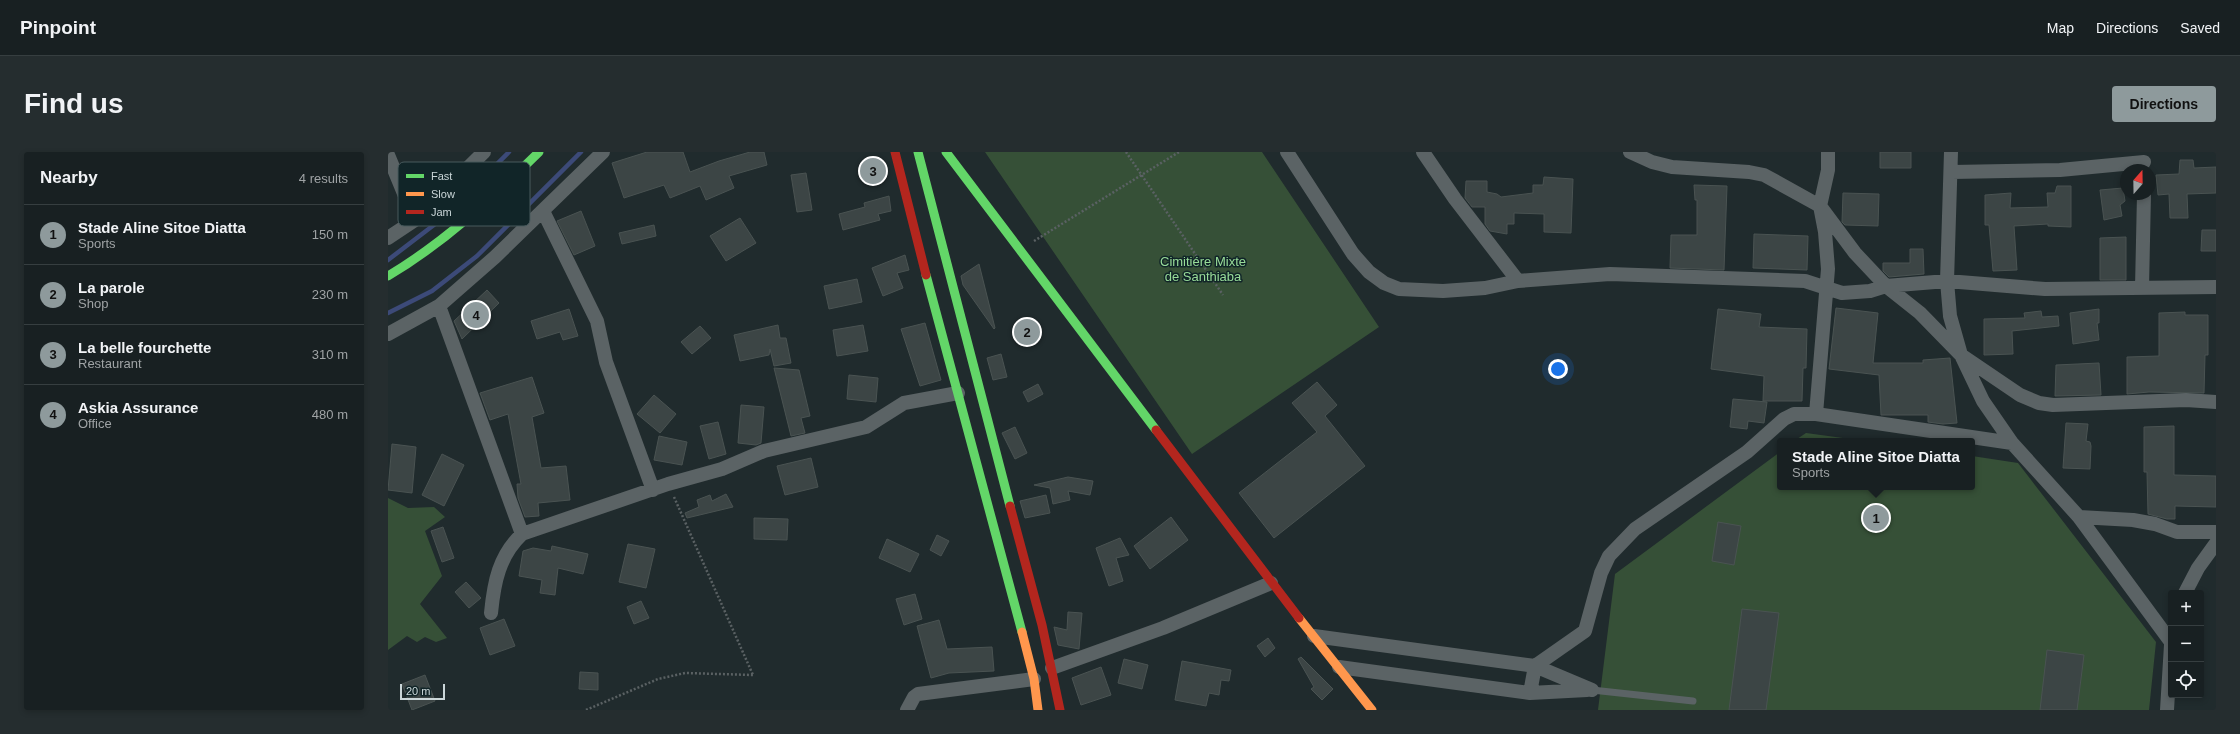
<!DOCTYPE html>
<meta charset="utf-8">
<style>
:root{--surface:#182022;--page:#252d2f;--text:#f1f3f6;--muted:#9fa3a5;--line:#363e40;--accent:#8e9a9c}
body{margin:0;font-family:Arial,sans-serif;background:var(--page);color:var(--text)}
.controls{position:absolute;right:12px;bottom:12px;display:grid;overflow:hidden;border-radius:4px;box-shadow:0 2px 6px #0003}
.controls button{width:36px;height:36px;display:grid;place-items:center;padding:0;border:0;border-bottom:1px solid var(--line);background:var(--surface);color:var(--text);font:20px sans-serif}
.compass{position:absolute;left:1732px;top:12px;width:36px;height:36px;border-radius:50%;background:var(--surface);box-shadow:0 2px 6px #0003;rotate:20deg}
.scale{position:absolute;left:12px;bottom:10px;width:45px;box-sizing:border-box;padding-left:4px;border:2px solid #cad6d8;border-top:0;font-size:11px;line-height:14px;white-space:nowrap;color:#cad6d8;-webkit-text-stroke:3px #112528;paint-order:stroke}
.you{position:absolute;left:1170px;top:217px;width:14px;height:14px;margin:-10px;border:3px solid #fff;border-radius:50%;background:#1a73e8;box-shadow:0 0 0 6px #1a73e833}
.badge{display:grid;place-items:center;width:26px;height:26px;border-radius:50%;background:var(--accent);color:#111;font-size:13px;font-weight:700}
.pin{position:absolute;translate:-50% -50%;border:2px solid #fff;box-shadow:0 1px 4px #0006}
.popup{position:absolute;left:1389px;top:286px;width:198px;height:52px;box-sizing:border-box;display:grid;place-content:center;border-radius:4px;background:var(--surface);filter:drop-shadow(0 1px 3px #0005);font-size:13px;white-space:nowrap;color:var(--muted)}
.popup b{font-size:15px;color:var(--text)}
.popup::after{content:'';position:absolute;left:50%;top:100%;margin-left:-8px;border:8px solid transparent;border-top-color:var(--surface)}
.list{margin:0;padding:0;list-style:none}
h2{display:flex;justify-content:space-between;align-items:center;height:52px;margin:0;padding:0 16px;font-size:17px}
h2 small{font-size:13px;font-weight:400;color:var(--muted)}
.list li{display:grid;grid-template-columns:26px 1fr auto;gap:12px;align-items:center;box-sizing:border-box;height:60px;padding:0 16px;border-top:1px solid var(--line)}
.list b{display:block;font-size:15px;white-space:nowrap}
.list p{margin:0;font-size:13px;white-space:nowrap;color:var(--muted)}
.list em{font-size:13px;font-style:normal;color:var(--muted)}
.icon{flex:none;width:22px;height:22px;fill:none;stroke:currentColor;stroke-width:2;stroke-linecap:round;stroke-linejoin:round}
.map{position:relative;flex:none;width:1828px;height:558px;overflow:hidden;border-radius:4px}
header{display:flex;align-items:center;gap:24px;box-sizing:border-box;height:56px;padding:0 20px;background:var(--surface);border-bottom:1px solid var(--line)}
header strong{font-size:19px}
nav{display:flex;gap:22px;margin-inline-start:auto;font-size:14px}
.intro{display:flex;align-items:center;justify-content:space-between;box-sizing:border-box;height:96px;padding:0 24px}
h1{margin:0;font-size:28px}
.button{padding:10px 18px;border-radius:4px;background:var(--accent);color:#111;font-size:14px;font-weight:700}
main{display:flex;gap:24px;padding:0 24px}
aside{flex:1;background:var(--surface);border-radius:4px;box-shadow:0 2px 6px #0003}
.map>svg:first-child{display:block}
.green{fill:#365037}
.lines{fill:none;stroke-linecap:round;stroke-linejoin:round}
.stream{stroke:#3c4a78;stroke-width:4.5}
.building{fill:#3c4545;stroke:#4a5352}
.path{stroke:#5a6163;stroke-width:2.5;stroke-dasharray:2 2;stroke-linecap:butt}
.lane{stroke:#5b6365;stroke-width:7}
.street{stroke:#5b6365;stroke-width:14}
.fast{stroke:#63d668;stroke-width:9}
.slow{stroke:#ff974d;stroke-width:9}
.jam{stroke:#b3261e;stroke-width:9}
.labels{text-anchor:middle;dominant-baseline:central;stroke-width:3;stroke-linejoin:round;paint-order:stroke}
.park-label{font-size:13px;fill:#98db98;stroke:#112528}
.key{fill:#112528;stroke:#485a5d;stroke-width:1}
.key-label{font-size:11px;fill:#cad6d8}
</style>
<header>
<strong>Pinpoint</strong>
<nav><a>Map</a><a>Directions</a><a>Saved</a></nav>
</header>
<div class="intro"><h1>Find us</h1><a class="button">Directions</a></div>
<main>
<aside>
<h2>Nearby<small>4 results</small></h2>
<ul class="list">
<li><span class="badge">1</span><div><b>Stade Aline Sitoe Diatta</b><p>Sports</p></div><em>150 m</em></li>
<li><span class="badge">2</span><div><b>La parole</b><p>Shop</p></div><em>230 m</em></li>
<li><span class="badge">3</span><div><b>La belle fourchette</b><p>Restaurant</p></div><em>310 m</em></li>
<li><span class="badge">4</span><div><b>Askia Assurance</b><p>Office</p></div><em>480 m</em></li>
</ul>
</aside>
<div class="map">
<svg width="1828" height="558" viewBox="0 0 1828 558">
<rect width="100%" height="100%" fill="#202b2d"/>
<path class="green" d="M597,0h277l117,175 -187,127z
M1418,281l59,8h-71z
M1392,300v35h192v-31l46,7 138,179 -7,68h-551l17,-136z
M0,346l20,10 26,-1 11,10 -20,14 17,45 -22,28 27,34 -11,4 -11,-5 -8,5 -10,-6 -19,14z"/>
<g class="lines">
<path class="stream" d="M0,108l55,-42 66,-66
M0,161l44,-22 45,-35 104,-104"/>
</g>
<path class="building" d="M259,0h36l7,20 29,-11 31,-9h14l3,13 -38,11 5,12 -28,12 -6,-14 -30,12 -6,-13 -40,13 -12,-35z
M1492,0h31v16h-31z
M1792,8h13l1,8 22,-1v26l-29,1 1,24h-18l-1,-24 -11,1 -2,-20 23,-1z
M418,21l6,37 -15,2 -6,-37z
M1156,25l29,2 -2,54 -27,-1v-18l-30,-1v11h-7v10l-17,-3 -5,-7v-17h-13l-7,-9 1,-17h21v11l10,2 4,3 32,-4v-8h10z
M1306,33l33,1 -3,84 -54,-2 1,-33h26v-35h-2z
M1669,34h14v41l-23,-1v-2l-34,2 3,44 -24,1 -4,-46h-4v-30l26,-2 -1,15 38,-1 -1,-14h8z
M1735,36l2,13 -5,4 2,11 -18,4 -4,-30z
M1455,41l36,1 -1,32 -33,-1 -3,-3z
M501,44l2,15 -13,3 2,6 -37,10 -4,-16 26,-7 -1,-4z
M193,59l14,35 -21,9 -17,-34z
M352,66l16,25 -30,18 -16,-25z
M266,73l2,11 -34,8 -3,-11z
M1814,78h14v21h-15z
M1366,82l54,2 -1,34 -54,-2z
M1738,85v43h-26v-42z
M1522,97h13l1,25 -35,3 -6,-6v-8h27z
M517,103l4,15 -12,3 6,15 -20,8 -11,-28z
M591,112l16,64 -1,1 -31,-44 -2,-9z
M469,127l5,23 -33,7 -5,-23z
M99,138l12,13 -37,36 -8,-18z
M1448,156l42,5 -5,50h50v-3l27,-2 7,65 -14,1 -15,-2v-7h-47l-2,-40 -50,-6z
M181,157l9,27 -15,4 -3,-8 -23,7 -6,-18z
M1330,157l43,5 -2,13 48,2 -1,39h-3l-1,33h-39l1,-25 -53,-7z
M1711,157v14h-2l2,17 -26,4 -3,-31z
M1653,159l1,6 16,-1 1,10 -47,5 1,23 -29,1v-36l41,-1 -1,-5z
M1797,160v3h23v40h-3l-1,38 -55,-1 -22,2v-37l32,-1v-43z
M638,167l11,16 -12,8 -11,-16z
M537,171l16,57 -21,6 -19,-57z
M390,173l2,13h6l5,25 -17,3 -4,-17 -1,6 -29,6 -6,-26z
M475,173l5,26 -31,5 -4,-26z
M312,174l11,12 -19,16 -11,-12z
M613,202l6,23 -14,3 -6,-22z
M1711,211l2,32 -46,1 1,-31z
M386,216l25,2 11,46 -9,2 4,15 -14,3z
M461,223l29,3 -2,24 -29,-3z
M144,225l12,36 -12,4 9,51 25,-2 4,34 -32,3 1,13 -14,1 -7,-19 -1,-14h4l-13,-70 -18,6 -10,-27z
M929,230l20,23 -12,11 40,50 -91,72 -35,-45 78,-61 -25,-29z
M650,232l5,10 -15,8 -5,-10z
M266,243l22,19 -16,19 -23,-19z
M1345,247l34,3 -3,21 -16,-2 -1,8 -17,-2z
M353,253l23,2 -3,36 -5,2 -18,-2z
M330,270l8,32 -17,5 -9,-33z
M1678,271l22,1 -2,17 4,1 1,4 -1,23 -27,-1z
M1786,274v49l42,1v31l-41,-1v13h-8l-19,-5 -1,-42h-3v-45z
M627,275l12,26 -12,6 -13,-26z
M271,284l28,6 -5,23 -28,-5z
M4,292l24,3 -4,46 -24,-3z
M54,302l22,11 -20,41 -22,-11z
M423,306l7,29 -33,8 -8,-29z
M680,325l25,4 -3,14 -22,-4 2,9 -17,4 -3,-16 -16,-3z
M338,342l7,13 -46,11 -2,-5 14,-6 -2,-7 13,-5 2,6z
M658,343l4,18 -25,5 -5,-17z
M783,365l17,23 -38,29 -16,-23z
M366,366l34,1 -1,21 -33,-1z
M1330,370l23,4 -7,39 -22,-4z
M55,375l11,31 -12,4 -11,-31z
M549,383l12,6 -8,15 -11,-6z
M732,386l9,17 -13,3 7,23 -14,5 -13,-38z
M499,387l32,15 -9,18 -31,-14z
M240,392l27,5 -9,39 -27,-6z
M164,394l36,8 -5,20 -25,-6 -3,27 -15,-2 2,-13 -23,-4 4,-25 10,-3 18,3z
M78,430l15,16 -12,10 -14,-16z
M527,442l7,25 -18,6 -8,-26z
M253,449l8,17 -15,6 -7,-17z
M1354,457l37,4 -13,97h-37z
M680,460l14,1 -3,36 -21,-4 -4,-18 13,3z
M116,467l11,27 -25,9 -10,-27z
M551,468l8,29 45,-2 2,24 -45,2 -18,5 -14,-52z
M880,486l7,10 -10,9 -8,-11z
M1659,498l37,5 -7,55h-37z
M913,505l32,32 -11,11 -11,-11 3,-2 -16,-28z
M736,507l24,6 -6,24 -24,-6z
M794,509l49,9 -2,11 -8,-1 -2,15 -10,-2 -3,13 -31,-6z
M713,515l10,28 -30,10 -9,-27z
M192,520l18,1v17l-19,-1z
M37,523l10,26 -23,9 -10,-26z"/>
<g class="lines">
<path class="path" d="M738,0l97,143
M646,89l145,-89
M286,345l79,178
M198,558l72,-31 27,-6 68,2"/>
<path class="lane" d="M1204,538l101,11"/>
<path class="street" d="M899,0l66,102 16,18 15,11 15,6 44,2 42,-3 33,-7 92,-7 195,7 37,12 28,-2 16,-5 61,-5 98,8 171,-2
M1035,0l32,47 63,82
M1242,0l22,10 20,5 77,5 15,3 56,31 35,47 31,33 34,27 41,42 59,40 19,8 14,2 133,-5 30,2
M1563,0l-4,129 3,35 11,39 22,46 29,42 67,74 92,125
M0,3l27,65
M1564,20l108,-2 84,-8
M155,59l54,110 9,41 47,128
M0,86l27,-18 69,-68
M1754,136l2,-94
M51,154l83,228 146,-50 54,-15 42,-18 102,-24 38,-24 54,-10
M0,182l51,-28 56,-49 108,-105
M1428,262l12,-145 -3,-37 -5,-26 8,-36v-18
M1691,365l54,3 22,4 22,8h39
M1797,441l13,-25 18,-25
M103,461c3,-31 8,-57 31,-79
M926,484l221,30 57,24
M951,515l191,26 57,-3
M664,516l111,-40 108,-45
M1142,541l5,-27 50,-35 16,-58 8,-17 26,-27 112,-77 37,-33 10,-5h22l196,29
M519,558l7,-13 4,-3 116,-15
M1779,558l4,-65"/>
<path class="fast" d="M530,0l92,354
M558,0l210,278
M538,123l96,357
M0,124c57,-34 104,-78 151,-124"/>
<path class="slow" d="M911,466l73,92
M634,480l12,47 4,31"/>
<path class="jam" d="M507,0l31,123
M768,278l143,188
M622,354l32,119 18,85"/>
</g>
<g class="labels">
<g class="park-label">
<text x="815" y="109">Cimitiére Mixte<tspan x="815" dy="15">de Santhiaba</tspan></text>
</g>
</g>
<rect x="10" y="10" width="132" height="64" rx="6" class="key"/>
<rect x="18" y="22" width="18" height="4" fill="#63d668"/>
<rect x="18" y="40" width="18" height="4" fill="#ff974d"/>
<rect x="18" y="58" width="18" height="4" fill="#b3261e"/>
<g class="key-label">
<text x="43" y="28">Fast</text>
<text x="43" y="46">Slow</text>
<text x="43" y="64">Jam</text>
</g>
</svg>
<div class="controls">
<button>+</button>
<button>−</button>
<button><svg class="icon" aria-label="locate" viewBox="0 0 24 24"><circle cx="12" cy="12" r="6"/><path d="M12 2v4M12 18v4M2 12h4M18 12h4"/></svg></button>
</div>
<svg class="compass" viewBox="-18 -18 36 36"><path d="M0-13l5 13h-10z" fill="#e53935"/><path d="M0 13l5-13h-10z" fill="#9fa3a5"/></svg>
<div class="scale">20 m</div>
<div class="you"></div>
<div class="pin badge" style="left:1488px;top:366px">1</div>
<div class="popup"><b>Stade Aline Sitoe Diatta</b>Sports</div>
<div class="pin badge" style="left:639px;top:180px">2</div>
<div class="pin badge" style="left:485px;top:19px">3</div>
<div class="pin badge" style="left:88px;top:163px">4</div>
</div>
</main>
